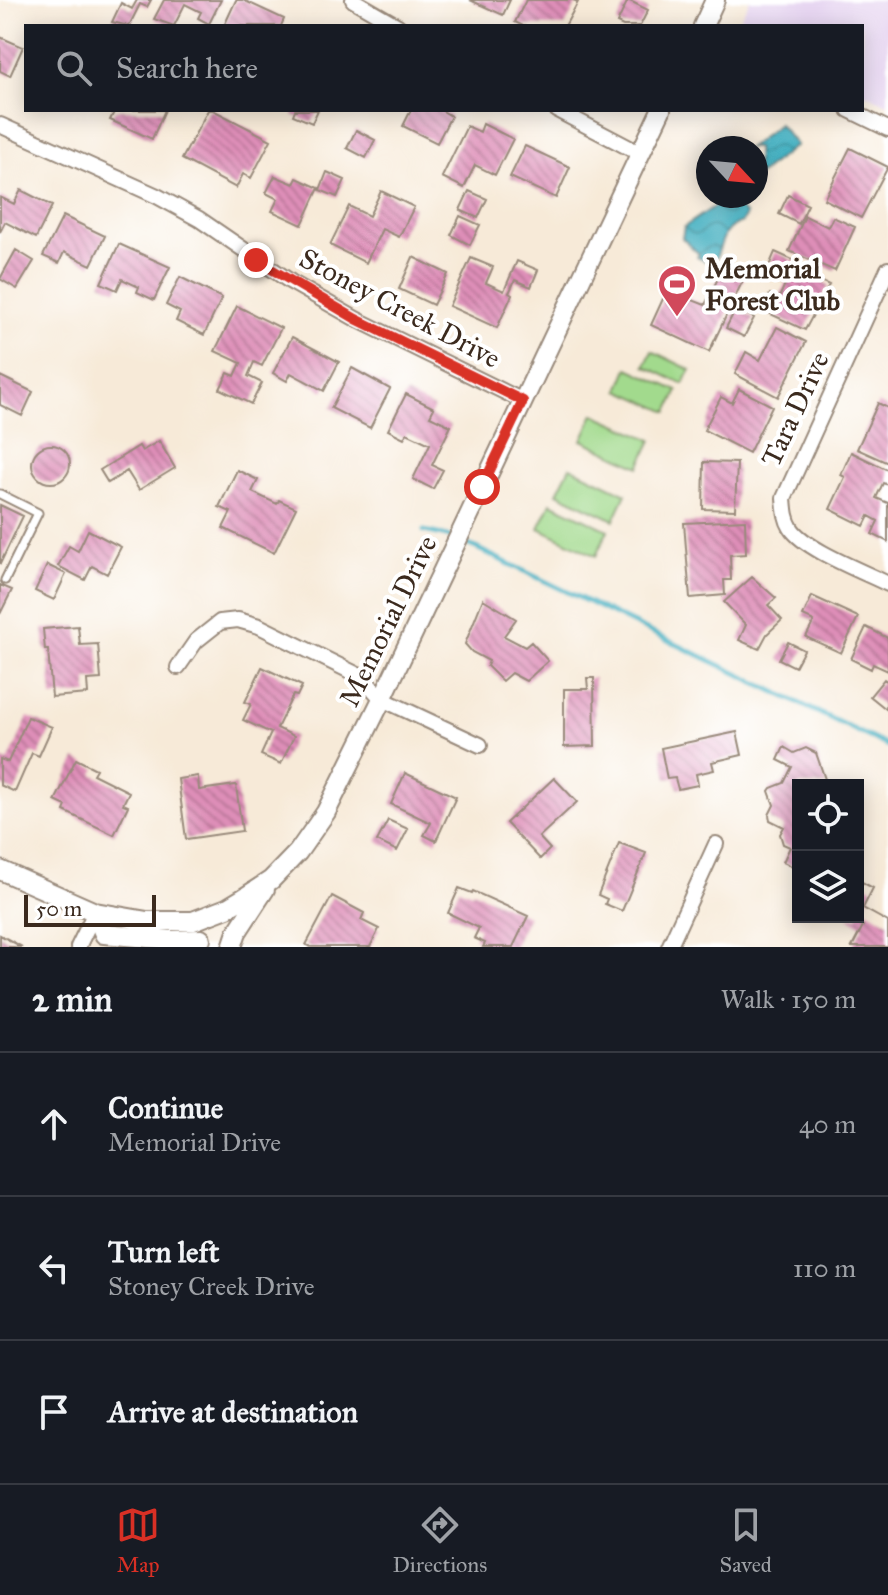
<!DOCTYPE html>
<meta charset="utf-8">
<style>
:root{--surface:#171b24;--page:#20242c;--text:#f1f3f6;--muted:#9ea1a6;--line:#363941;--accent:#d93025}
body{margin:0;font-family:"IM FELL Great Primer",serif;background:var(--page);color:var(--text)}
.controls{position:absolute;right:24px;bottom:24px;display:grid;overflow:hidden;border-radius:0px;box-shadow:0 4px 20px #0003}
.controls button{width:72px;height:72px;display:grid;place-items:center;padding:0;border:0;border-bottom:2px solid var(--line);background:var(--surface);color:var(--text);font:40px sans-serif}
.compass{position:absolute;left:696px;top:136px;width:72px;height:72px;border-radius:50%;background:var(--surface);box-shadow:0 4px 20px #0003;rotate:116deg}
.scale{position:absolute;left:24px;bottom:20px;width:132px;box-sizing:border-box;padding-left:8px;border:4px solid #3b2a1e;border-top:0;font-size:22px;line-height:28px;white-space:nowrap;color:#3b2a1e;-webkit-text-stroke:6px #fff;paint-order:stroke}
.stop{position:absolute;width:24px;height:24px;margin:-18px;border:6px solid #d93025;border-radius:50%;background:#fff}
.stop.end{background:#d93025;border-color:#fff;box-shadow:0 2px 8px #0008}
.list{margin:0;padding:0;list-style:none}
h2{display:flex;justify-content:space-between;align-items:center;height:104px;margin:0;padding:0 32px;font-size:34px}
h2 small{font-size:26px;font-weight:400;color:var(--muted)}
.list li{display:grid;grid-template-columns:52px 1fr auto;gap:24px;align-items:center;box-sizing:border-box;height:144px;padding:0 32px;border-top:2px solid var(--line)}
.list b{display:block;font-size:30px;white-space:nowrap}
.list p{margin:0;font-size:26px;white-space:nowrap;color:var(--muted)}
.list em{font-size:26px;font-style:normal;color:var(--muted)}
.icon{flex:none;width:44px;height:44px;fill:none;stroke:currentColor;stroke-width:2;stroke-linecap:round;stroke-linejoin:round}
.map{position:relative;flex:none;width:888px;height:947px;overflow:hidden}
.search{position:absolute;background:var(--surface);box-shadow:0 4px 20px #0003;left:24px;right:24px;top:24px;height:88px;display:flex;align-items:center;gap:20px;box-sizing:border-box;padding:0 28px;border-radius:0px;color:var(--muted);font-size:30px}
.sheet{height:536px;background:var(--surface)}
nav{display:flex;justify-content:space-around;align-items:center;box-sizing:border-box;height:112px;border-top:2px solid var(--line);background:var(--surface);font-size:22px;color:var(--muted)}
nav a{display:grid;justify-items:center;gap:4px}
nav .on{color:var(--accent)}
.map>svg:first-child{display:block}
.built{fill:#e5d3f0}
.pitch{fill:#a2da8d;stroke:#6e8256;stroke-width:2}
.water{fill:url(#water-waves);stroke:#3f6c6f;stroke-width:2}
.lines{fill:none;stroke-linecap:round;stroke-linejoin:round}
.stream{stroke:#43afc0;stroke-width:5}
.building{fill:url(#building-back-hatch)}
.service-casing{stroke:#998a7b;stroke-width:11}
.minor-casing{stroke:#998a7b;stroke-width:18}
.tertiary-casing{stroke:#998a7b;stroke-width:22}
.service{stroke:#fff;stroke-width:7}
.minor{stroke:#fff;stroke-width:14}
.tertiary{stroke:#fff;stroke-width:18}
.route{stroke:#d93025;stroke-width:10}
.labels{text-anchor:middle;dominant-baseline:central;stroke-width:8;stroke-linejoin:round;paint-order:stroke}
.poi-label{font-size:28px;font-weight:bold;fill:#3b2a1e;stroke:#fff;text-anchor:start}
.street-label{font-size:28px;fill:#3b2a1e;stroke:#fff}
</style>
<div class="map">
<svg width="888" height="947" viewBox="0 0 888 947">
<defs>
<pattern id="water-waves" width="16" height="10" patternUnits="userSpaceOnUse" patternTransform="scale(2)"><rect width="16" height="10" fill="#43afc0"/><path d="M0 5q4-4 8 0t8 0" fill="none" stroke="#398f9b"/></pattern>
<pattern id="building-back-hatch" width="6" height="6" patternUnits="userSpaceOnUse" patternTransform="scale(2)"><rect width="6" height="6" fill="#de8eb8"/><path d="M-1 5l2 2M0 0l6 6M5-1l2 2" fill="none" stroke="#b57495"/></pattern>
</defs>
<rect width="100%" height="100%" fill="#fff"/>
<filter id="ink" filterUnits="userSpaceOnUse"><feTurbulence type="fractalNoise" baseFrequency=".0125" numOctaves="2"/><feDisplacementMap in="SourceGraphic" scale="16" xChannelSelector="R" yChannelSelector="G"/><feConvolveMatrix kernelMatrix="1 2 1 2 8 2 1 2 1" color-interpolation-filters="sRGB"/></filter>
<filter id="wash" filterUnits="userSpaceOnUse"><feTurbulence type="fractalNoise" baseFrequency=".006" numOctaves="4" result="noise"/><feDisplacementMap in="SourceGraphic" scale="32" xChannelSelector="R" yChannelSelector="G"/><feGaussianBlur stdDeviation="1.8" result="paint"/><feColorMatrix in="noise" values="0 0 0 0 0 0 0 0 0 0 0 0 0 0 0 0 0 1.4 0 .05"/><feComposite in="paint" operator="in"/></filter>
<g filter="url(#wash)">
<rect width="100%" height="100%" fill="#f7ead8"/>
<path class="built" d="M750,0h138v104l-26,-12v-66h-126z"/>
<path class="pitch" d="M652,351l39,19 -8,14 -38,-18z
M628,368l50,23 -10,21 -49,-22z
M594,414l58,26 -13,27 -57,-27z
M570,467l56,27 -12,26 -57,-27z
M551,503l57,27 -12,26 -57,-28z"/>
<path class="water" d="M779,124l17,21 -40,32v-29h-8z
M728,197l18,18 -4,7c-20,6 -19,20 -26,36l-8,4 -11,-5 2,-3 -17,-16 2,-11z"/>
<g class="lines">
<path class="stream" d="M424,531l23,5 29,12 412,198"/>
</g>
<g id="blocks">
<path class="building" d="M137,0h14l-4,7 -7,-3 -11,22 -17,-4 9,-19 11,6z
M164,0h57l-12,24 -11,-6 3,-6 -16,-8 -11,22 -20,-7z
M236,0h7l41,19 -3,7h-57z
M470,0h40l-7,15z
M526,0h47l5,2 -13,24h-42l-8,-4z
M628,0l20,10 -8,16h-17l-6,-3z
M0,37l23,10 -13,29 -10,-5z
M115,110h50l-13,29 -42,-19z
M208,110h5l58,30 -20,38 -8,-4 -7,14 -54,-29z
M295,110h23l-6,13 -19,-8z
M411,110h30l10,6 -14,27 -34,-17z
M483,124l30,15 -18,36 -20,-10 -11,23 -22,-11 25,-51 13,6z
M356,130l19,10 -9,18 -19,-10z
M525,146l45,21 -14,31 -46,-21z
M850,148l38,19 -27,51 -37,-19z
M327,172l18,8 -8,17 -17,-7z
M275,176l19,8 3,-6 22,10 -17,37 -30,-14 6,-12 -12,-6z
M21,190l31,16 -16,32 -31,-16 -5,10v-35l14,7z
M381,191l33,16 -15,30 -17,-8 -16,34 -36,-18 19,-39 20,10z
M469,191l18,8 -9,19 -18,-8z
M788,195l20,10 -9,19 -20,-10z
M63,216l42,20 -14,29 -27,-13 -5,11 -16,-7z
M460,216l20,9 -10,20 -19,-10z
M805,216l23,11 5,-10 22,10 -20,44 -46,-20z
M119,244l51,23 -16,33 -17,-8 2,-5 -17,-8 -5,11 -16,-7z
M16,250l18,11 -17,28 -17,-10z
M775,252l31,14 -3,7 26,12 -24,45 -43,-20 8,-16 9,4 7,-16 -20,-9z
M413,257l35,17 -15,31 -34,-16z
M471,258l22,9 -7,16 18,8 13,-30 21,9 -7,17 -16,-7 -6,13 3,2 -15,33 -48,-22z
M724,266l21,10 -36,76 -58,-27 16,-35 38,15z
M180,277l42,21 -18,37 -28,-14 4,-9 -14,-7z
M237,306l44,22 -19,38 -8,-4 -6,14 14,7 -11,21 -31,-15 8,-16 7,3 6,-13 -26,-12z
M736,308l18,10 -10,19 -18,-9z
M777,327l29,15 -28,55 -43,-23 11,-22 14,8z
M292,337l47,25 -15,29 -33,-18 -4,8 -14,-8z
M352,368l38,21 -20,39 -39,-20z
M0,376l33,16 -11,24 -22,-11z
M739,389l33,17 -23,47 -45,-23 17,-33 11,6z
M406,394l28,14 -4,8 21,10 -19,39 11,5 -10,19 -20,-10 17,-35 -23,-11 -3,5 -16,-8z
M878,403l10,5v55l-31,-14z
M159,441l16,27 -36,22 -12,-19 -19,12 -8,-13 39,-24 3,5z
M32 464a19 19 0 1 1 38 0a19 19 0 1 1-38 0Z
M851,452l37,18v15l-5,-2 -7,15 12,5v39l-16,-8 6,-13 -9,-5 -5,10 -34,-17 15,-32 -4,-2z
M704,462l33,1 -2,47 -32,-1z
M237,470l21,10 -6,12 25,12 2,-4 17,8 -22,45 -51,-25 8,-16 -12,-5z
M0,505l23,11 -23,48z
M745,520l1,34 -16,1 1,25h-7l1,15 -35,3 -6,-75z
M88,530l33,17 -14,27 -15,-8 -7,14 -27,-14 11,-20 9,5z
M47,565l19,9 -12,26 -19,-9z
M752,577l24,21 -8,7 14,15 -15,14 -8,15 -20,-9 7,-15 -22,-23z
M0,585l12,5 -12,24z
M812,596l46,21 -17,36 -35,-16 8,-16 -11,-5z
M483,599l33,20 -12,17 21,11 6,-5 17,19 -22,20 -15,-8 -9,8 -15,-15 2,-5 -17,-9 -7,-8z
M78,626l2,19 18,-1 3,35 -14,1 1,14 -36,3 -4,-47h-3l-2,-21z
M866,627l22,11v33l-15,-7 -2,5 -20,-10z
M788,642l16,8 -9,17 -16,-8z
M262,667l40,19 -5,10 -4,-1 -16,33 17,8 -13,28 -20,-9 10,-22 -28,-13 8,-16 -6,-2z
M587,678h7l1,68 -31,1v-58h24z
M884,679l4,3 -2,27 -16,-13z
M28,717l24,10 -13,29 -7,-3 -17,39 -15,-7v-26l8,3z
M737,732l5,23 -30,7 2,8 -18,4 2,11 -20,4 -3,-11 -8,1 -6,-31z
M784,747l10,6 12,-5 10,5 11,32h-29v84l-15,-7 7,-15 -7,-3 -3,-10 4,-7 -14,-7 -1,-5 5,-10 -5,-14 2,-3 13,-5 8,-16 -14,-7z
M76,759l20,10 -3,5 36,18 -6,12 5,2 -14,29 -50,-24 2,-5 -11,-5z
M405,773l51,24 -20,44 -12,-6 7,-12 -40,-19z
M198,776l1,14 37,-5 6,46 -56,8 -8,-60z
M554,778l23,24 -38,35 11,12 -10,10 -34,-36z
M388,820l20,9 -11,22 -20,-10z
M619,843l27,10 -24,58 -17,-7 2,-5 -9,-4z
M858,880l15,8 -10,20 25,14v25h-36l11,-21 -16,-9h11z
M459,888l13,5 1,-2 55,25 -15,31h-30l2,-4 -11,-5 5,-10 -31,-15z
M332,896l32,17 -3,7 18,9 -9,18h-59l-5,-2z
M0,935l22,12h-22z"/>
</g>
</g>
<g filter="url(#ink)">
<use href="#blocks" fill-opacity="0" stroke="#998a7b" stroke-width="2"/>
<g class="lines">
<g class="service-casing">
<path id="service" d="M0,494l38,19 -33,67"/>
</g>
<g class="minor-casing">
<path id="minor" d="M353,0l45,26
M557,110l82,43
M849,110l39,19
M0,125l157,71 42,23 92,63 65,37 167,82
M888,269l-104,229c1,11 1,20 7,30 13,21 73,44 97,56
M178,667l18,-26 24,-19 18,-2 21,6 103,51 20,22 98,46
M78,947l17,-35
M669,947l47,-103"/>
</g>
<g class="tertiary-casing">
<path id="tertiary" d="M703,26l12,-26
M0,870l95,42 52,9h46l34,-13 15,-9 29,-19 27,-28 28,-40 56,-113 279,-589
M95,912l9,22 68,6 29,-1
M232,947l5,-15 28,-43"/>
</g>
<use href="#service" class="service"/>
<use href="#minor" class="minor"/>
<use href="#tertiary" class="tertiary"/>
</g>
</g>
<g class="lines" filter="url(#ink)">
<path class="route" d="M256,260l100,59 167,82 -41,86"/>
</g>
<defs>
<g id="stadium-pin" transform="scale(2)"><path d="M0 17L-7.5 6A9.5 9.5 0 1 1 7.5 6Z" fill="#d1495b" stroke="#fff"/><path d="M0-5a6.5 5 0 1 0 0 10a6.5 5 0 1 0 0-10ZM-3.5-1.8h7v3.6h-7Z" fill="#fff"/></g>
</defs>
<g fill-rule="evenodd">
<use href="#stadium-pin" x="677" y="284"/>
</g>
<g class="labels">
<g class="poi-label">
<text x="705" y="268">Memorial<tspan x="705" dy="32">Forest Club</tspan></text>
</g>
<g class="street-label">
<text transform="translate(400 308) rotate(28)">Stoney Creek Drive</text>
<text transform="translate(795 409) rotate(-65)">Tara Drive</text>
<text transform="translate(388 621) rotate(-64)">Memorial Drive</text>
</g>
</g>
</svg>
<div class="controls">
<button><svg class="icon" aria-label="locate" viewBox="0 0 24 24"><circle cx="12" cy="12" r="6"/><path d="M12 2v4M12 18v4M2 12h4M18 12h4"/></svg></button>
<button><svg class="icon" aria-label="layers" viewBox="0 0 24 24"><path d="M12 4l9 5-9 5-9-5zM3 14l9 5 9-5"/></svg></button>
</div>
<svg class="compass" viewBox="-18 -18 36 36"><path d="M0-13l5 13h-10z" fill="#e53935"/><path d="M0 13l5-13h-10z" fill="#9ea1a6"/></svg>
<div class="scale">50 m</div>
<div class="stop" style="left:482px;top:487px"></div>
<div class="stop end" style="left:256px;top:260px"></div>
<div class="search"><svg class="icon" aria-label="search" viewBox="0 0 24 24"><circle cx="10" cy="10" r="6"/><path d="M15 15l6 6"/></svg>Search here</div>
</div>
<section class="sheet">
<h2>2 min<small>Walk · 150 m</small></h2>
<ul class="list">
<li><svg class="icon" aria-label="ahead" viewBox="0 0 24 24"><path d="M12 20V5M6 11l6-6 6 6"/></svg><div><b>Continue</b><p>Memorial Drive</p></div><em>40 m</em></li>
<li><svg class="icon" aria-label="left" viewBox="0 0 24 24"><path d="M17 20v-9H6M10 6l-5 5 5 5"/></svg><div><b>Turn left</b><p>Stoney Creek Drive</p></div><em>110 m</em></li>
<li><svg class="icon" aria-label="arrive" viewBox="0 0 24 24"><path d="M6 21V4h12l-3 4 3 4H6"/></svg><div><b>Arrive at destination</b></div></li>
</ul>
</section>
<nav>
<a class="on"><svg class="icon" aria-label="map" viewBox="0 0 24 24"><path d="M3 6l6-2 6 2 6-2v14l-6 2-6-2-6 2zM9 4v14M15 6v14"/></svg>Map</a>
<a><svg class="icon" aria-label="directions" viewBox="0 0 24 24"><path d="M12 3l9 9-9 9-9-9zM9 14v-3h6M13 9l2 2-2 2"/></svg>Directions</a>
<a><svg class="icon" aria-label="saved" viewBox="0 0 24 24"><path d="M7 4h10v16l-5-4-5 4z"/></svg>Saved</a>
</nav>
